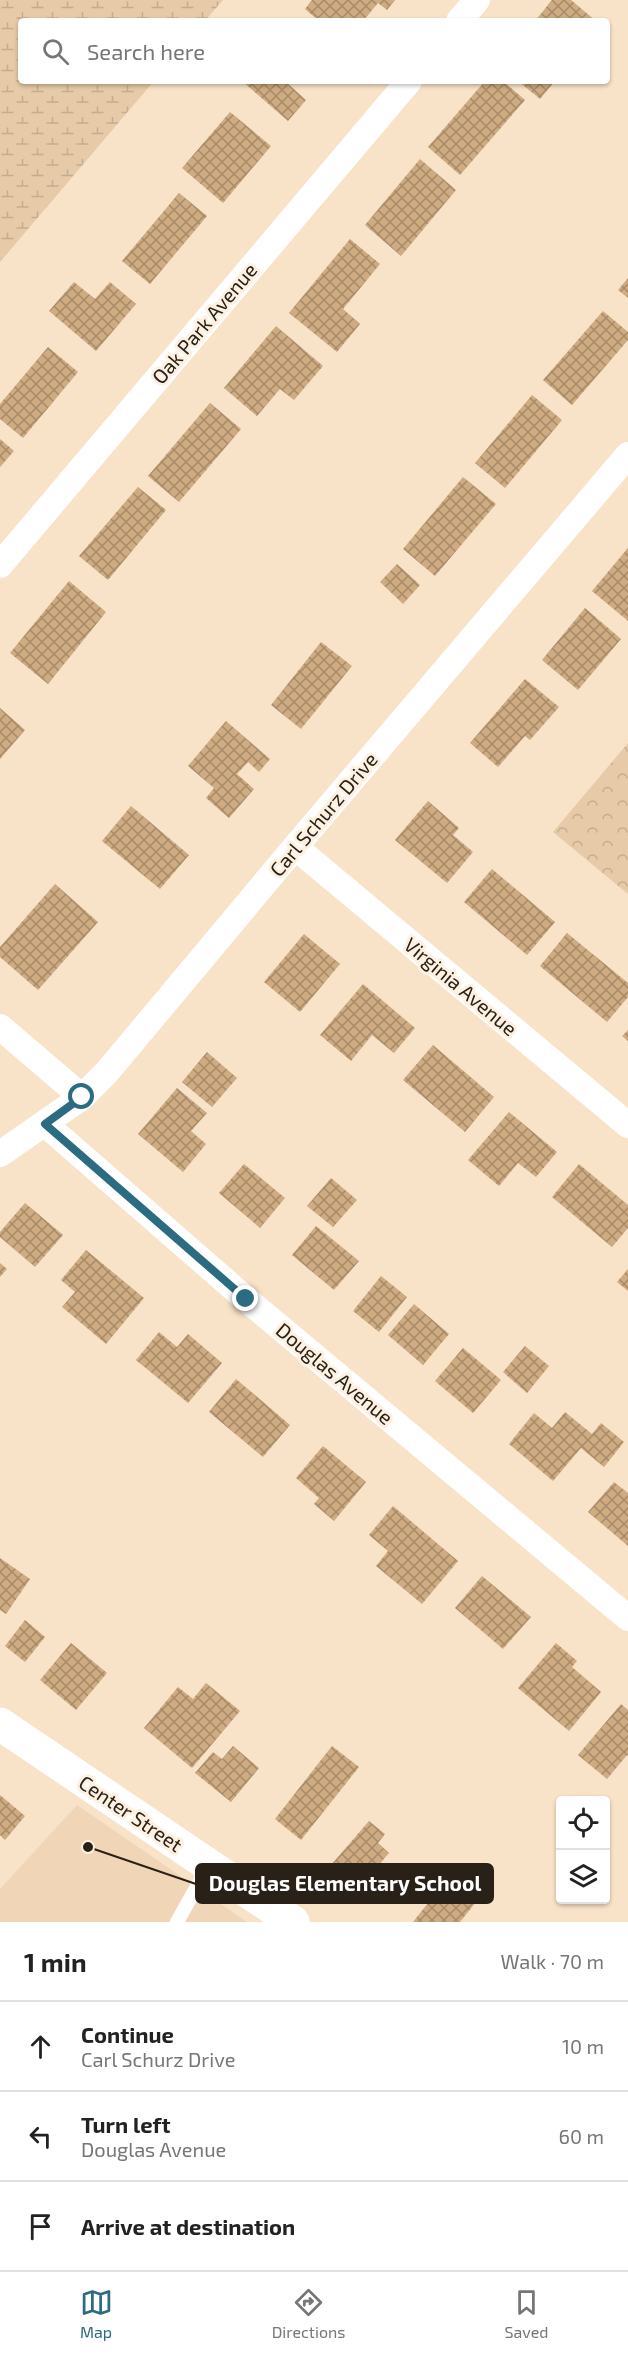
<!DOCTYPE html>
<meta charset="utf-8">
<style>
:root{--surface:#fff;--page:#f2f2f2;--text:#222;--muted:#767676;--line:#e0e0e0;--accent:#2c6c80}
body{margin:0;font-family:"Exo 2",sans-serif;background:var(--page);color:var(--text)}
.controls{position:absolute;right:18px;bottom:18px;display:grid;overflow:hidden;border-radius:6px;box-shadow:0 2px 4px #0004}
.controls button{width:54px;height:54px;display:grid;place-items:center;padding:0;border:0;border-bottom:2px solid var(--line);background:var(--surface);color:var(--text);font:30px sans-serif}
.stop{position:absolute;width:18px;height:18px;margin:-14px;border:4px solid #2c6c80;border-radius:50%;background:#fff}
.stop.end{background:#2c6c80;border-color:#fff;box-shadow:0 2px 6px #0008}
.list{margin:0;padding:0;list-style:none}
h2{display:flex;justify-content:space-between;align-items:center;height:78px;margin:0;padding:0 24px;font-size:26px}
h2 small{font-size:20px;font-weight:400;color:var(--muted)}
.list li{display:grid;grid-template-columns:39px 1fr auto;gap:18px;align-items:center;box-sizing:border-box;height:90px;padding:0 24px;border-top:2px solid var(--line)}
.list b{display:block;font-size:22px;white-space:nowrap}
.list p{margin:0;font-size:20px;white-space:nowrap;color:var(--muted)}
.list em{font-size:20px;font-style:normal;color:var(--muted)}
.icon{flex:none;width:33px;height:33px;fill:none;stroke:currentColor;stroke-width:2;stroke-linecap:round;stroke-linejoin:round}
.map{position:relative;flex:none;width:628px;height:1922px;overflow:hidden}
.search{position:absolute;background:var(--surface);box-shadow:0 2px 4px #0004;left:18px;right:18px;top:18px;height:66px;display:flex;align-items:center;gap:15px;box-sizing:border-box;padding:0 21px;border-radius:6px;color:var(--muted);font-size:22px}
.sheet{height:348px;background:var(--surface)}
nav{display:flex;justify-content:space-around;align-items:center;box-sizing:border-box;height:84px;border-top:2px solid var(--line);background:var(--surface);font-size:16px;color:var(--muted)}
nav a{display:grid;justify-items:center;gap:3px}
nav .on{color:var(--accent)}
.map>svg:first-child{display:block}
.built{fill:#f0d5b6}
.forest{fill:url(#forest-crowns)}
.wetland{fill:url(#wetland-marsh)}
.building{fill:url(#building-cross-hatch)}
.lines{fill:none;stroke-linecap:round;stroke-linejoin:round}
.lane{stroke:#fff;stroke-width:14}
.street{stroke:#fff;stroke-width:26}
.secondary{stroke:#fff;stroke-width:33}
.route{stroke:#2c6c80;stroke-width:8}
.labels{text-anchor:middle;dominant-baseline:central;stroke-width:6;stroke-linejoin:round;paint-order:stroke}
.street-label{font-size:20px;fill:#292118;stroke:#fef1e1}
.leader{fill:none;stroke:#292118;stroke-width:2}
.callout-dot{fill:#292118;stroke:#fef1e1;stroke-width:2}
.callout{fill:#292118;stroke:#292118;stroke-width:2}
.callout-label{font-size:21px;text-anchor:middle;font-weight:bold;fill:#fff}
</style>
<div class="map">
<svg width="628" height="1922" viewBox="0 0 628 1922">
<defs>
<pattern id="forest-crowns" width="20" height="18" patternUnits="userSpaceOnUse" patternTransform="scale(1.5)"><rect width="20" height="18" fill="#e7caa7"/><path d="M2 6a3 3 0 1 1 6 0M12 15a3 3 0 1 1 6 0" fill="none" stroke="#c6ad8f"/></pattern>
<pattern id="wetland-marsh" width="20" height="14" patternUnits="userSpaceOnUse" patternTransform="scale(1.5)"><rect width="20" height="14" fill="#e7caa7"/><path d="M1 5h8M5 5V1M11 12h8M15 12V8" fill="none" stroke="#c6ad8f"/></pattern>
<pattern id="building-cross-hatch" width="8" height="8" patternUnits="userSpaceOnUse" patternTransform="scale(1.5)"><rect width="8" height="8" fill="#ceab80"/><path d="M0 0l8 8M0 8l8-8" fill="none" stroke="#a78b68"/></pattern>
</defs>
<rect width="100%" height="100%" fill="#f8e2c8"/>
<path class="built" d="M77,1805l170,117h-247v-33z"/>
<path class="forest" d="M628,743v151l-75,-62z"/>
<path class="wetland" d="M0,0h223l-18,21h-184v60h133l-154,181z"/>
<path class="building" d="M312,0h83l-8,10 -9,-7 -15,18h-44l-14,-12z
M552,0h19l25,21h-61z
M242,81h45l-1,1 20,18 -18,21z
M485,81h18l22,19 -65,75 -32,-28z
M518,81h37l-15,18z
M230,112l41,34 -48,57 -41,-35z
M420,159l36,31 -55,66 -36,-31z
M179,193l28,23 -57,68 -28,-23z
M350,239l30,25 -37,45 17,15 -23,28 -48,-39z
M628,278v20l-10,-8z
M74,282l21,17 15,-17 26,22 -40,47 -47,-40z
M603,311l25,21v8l-56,65 -29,-25z
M276,326l47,40 -29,34 -14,-11 -23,27 -33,-28z
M48,347l30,25 -55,66 -23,-19v-15z
M532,395l30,25 -57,68 -30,-25z
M210,403l31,26 -62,73 -31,-26z
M0,439l14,12 -14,16z
M463,477l33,27 -61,72 -32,-27z
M138,487l28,23 -58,70 -29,-24z
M628,548v73l-36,-30z
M397,564l23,21 -17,19 -23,-22z
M69,581l37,31 -58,72 -38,-31z
M585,608l36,31 -43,51 -36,-30z
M321,642l31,24 -51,63 -30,-24z
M525,679l34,28 -29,33 -5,-4 -27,31 -28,-24z
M0,708l25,22 -25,29z
M226,721l44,38 -11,13 -11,-10 -11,12 17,15 -25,29 -23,-20 8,-10 -26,-22z
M428,801l31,27 -6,7 20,17 -26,31 -52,-43z
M131,806l58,49 -29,34 -58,-48z
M492,869l63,53 -28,33 -63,-53z
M55,884l43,38 -60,68 -38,-33v-10z
M567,933l61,50v14l-21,25 -67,-56z
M304,934l36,30 -40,48 -36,-30z
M363,984l52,44 -21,25 -22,-18 -21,26 -31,-26z
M628,1030v11l-6,-5z
M433,1045l61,52 -29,35 -62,-52z
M207,1052l30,26 -25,29 -30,-25z
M177,1088l30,25 -16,18 15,13 -23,28 -45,-38z
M509,1112l48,40 -21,25 -18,-14 -19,23 -31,-26z
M244,1164l41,34 -25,30 -41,-35z
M579,1164l49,41v23l-16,19 -60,-50z
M331,1178l26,22 -24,27 -26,-21z
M25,1203l38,32 -28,32 -35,-30v-5z
M316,1226l43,35 -25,29 -42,-35z
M86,1250l58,48 -38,46 -44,-37 13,-15 -14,-12z
M0,1263l7,6 -7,8z
M628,1269v22l-11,-9z
M381,1276l26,21 -28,35 -26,-21z
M414,1304l35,30 -26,31 -35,-30z
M159,1332l18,15 11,-13 34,29 -34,40 -52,-43z
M525,1346l24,20 -22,27 -24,-21z
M463,1348l38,32 -28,33 -38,-32z
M236,1379l54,46 -27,32 -54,-45z
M565,1412l27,22 9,-11 23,19 -20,25 -23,-19 -28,33 -44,-37 25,-31 18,15z
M323,1446l43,36 -32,39 -20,-17 5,-6 -23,-20z
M614,1482l14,11v53l-40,-34z
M393,1506l65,55 -36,43 -46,-38 12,-15 -19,-16z
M0,1558l30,21 -24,35 -6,-4z
M482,1576l49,41 -28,32 -48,-41z
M25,1620l20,17 -20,25 -20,-16z
M71,1643l36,30 -31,37 -36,-30z
M556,1643l21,18 -5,6 29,25 -32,39 -51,-43z
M206,1683l34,28 -48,57 -48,-40 34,-41 15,12z
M621,1704l7,6v46l-1,-1 -20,24 -29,-24z
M233,1746l26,22 -28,34 -36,-29 18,-21 9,7z
M332,1746l27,21 -58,73 -26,-21z
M0,1795l25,21 -20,24 -5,-5z
M369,1821l16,13 -7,9 11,10 -19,22 -11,-10 -11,14 -17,-14z
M447,1879l29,23 -16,20h-47z"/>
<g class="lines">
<path class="lane" d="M177,1922l32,-57"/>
<path class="street" d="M459,21l18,-21
M0,565l409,-484
M295,847l333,278
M0,1027l82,70
M45,1124l201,175 382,319
M0,1154l82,-57 25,-25 188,-225 333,-392"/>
<path class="secondary" d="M0,1724l293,198"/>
</g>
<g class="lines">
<path class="route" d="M82,1097l-37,27 201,175"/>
</g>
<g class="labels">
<g class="street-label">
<text transform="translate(204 323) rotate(-50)">Oak Park Avenue</text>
<text transform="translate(323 814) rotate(-50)">Carl Schurz Drive</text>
<text transform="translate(461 986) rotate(40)">Virginia Avenue</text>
<text transform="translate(335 1373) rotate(40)">Douglas Avenue</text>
<text transform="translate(131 1813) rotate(34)">Center Street</text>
</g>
</g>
<path class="leader" d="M88 1847L196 1884"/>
<circle class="callout-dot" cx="88" cy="1847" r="6"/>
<rect class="callout" x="196" y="1864" width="297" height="39" rx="6"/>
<g class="callout-label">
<text x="345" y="1891">Douglas Elementary School</text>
</g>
</svg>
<div class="controls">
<button><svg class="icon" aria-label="locate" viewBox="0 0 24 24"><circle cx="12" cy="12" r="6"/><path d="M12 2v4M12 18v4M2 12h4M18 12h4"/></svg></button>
<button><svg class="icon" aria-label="layers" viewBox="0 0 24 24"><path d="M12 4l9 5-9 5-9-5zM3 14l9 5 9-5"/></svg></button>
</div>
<div class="stop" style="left:82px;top:1097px"></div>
<div class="stop end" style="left:246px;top:1299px"></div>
<div class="search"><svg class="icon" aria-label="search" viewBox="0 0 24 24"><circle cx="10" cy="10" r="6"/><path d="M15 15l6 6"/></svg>Search here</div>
</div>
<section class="sheet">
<h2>1 min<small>Walk · 70 m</small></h2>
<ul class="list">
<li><svg class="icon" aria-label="ahead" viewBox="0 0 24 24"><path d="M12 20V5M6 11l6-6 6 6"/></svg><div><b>Continue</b><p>Carl Schurz Drive</p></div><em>10 m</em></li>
<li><svg class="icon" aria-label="left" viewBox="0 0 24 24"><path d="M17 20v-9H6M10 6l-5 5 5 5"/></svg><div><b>Turn left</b><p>Douglas Avenue</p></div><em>60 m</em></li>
<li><svg class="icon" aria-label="arrive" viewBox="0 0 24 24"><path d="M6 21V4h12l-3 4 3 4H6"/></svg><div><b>Arrive at destination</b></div></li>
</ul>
</section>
<nav>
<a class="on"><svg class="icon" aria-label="map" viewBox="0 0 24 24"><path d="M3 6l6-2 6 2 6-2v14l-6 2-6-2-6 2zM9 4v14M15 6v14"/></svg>Map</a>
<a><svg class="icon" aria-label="directions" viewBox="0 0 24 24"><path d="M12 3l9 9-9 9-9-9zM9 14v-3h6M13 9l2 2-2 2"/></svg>Directions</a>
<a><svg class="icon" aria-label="saved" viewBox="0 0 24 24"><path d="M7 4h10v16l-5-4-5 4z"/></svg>Saved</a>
</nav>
